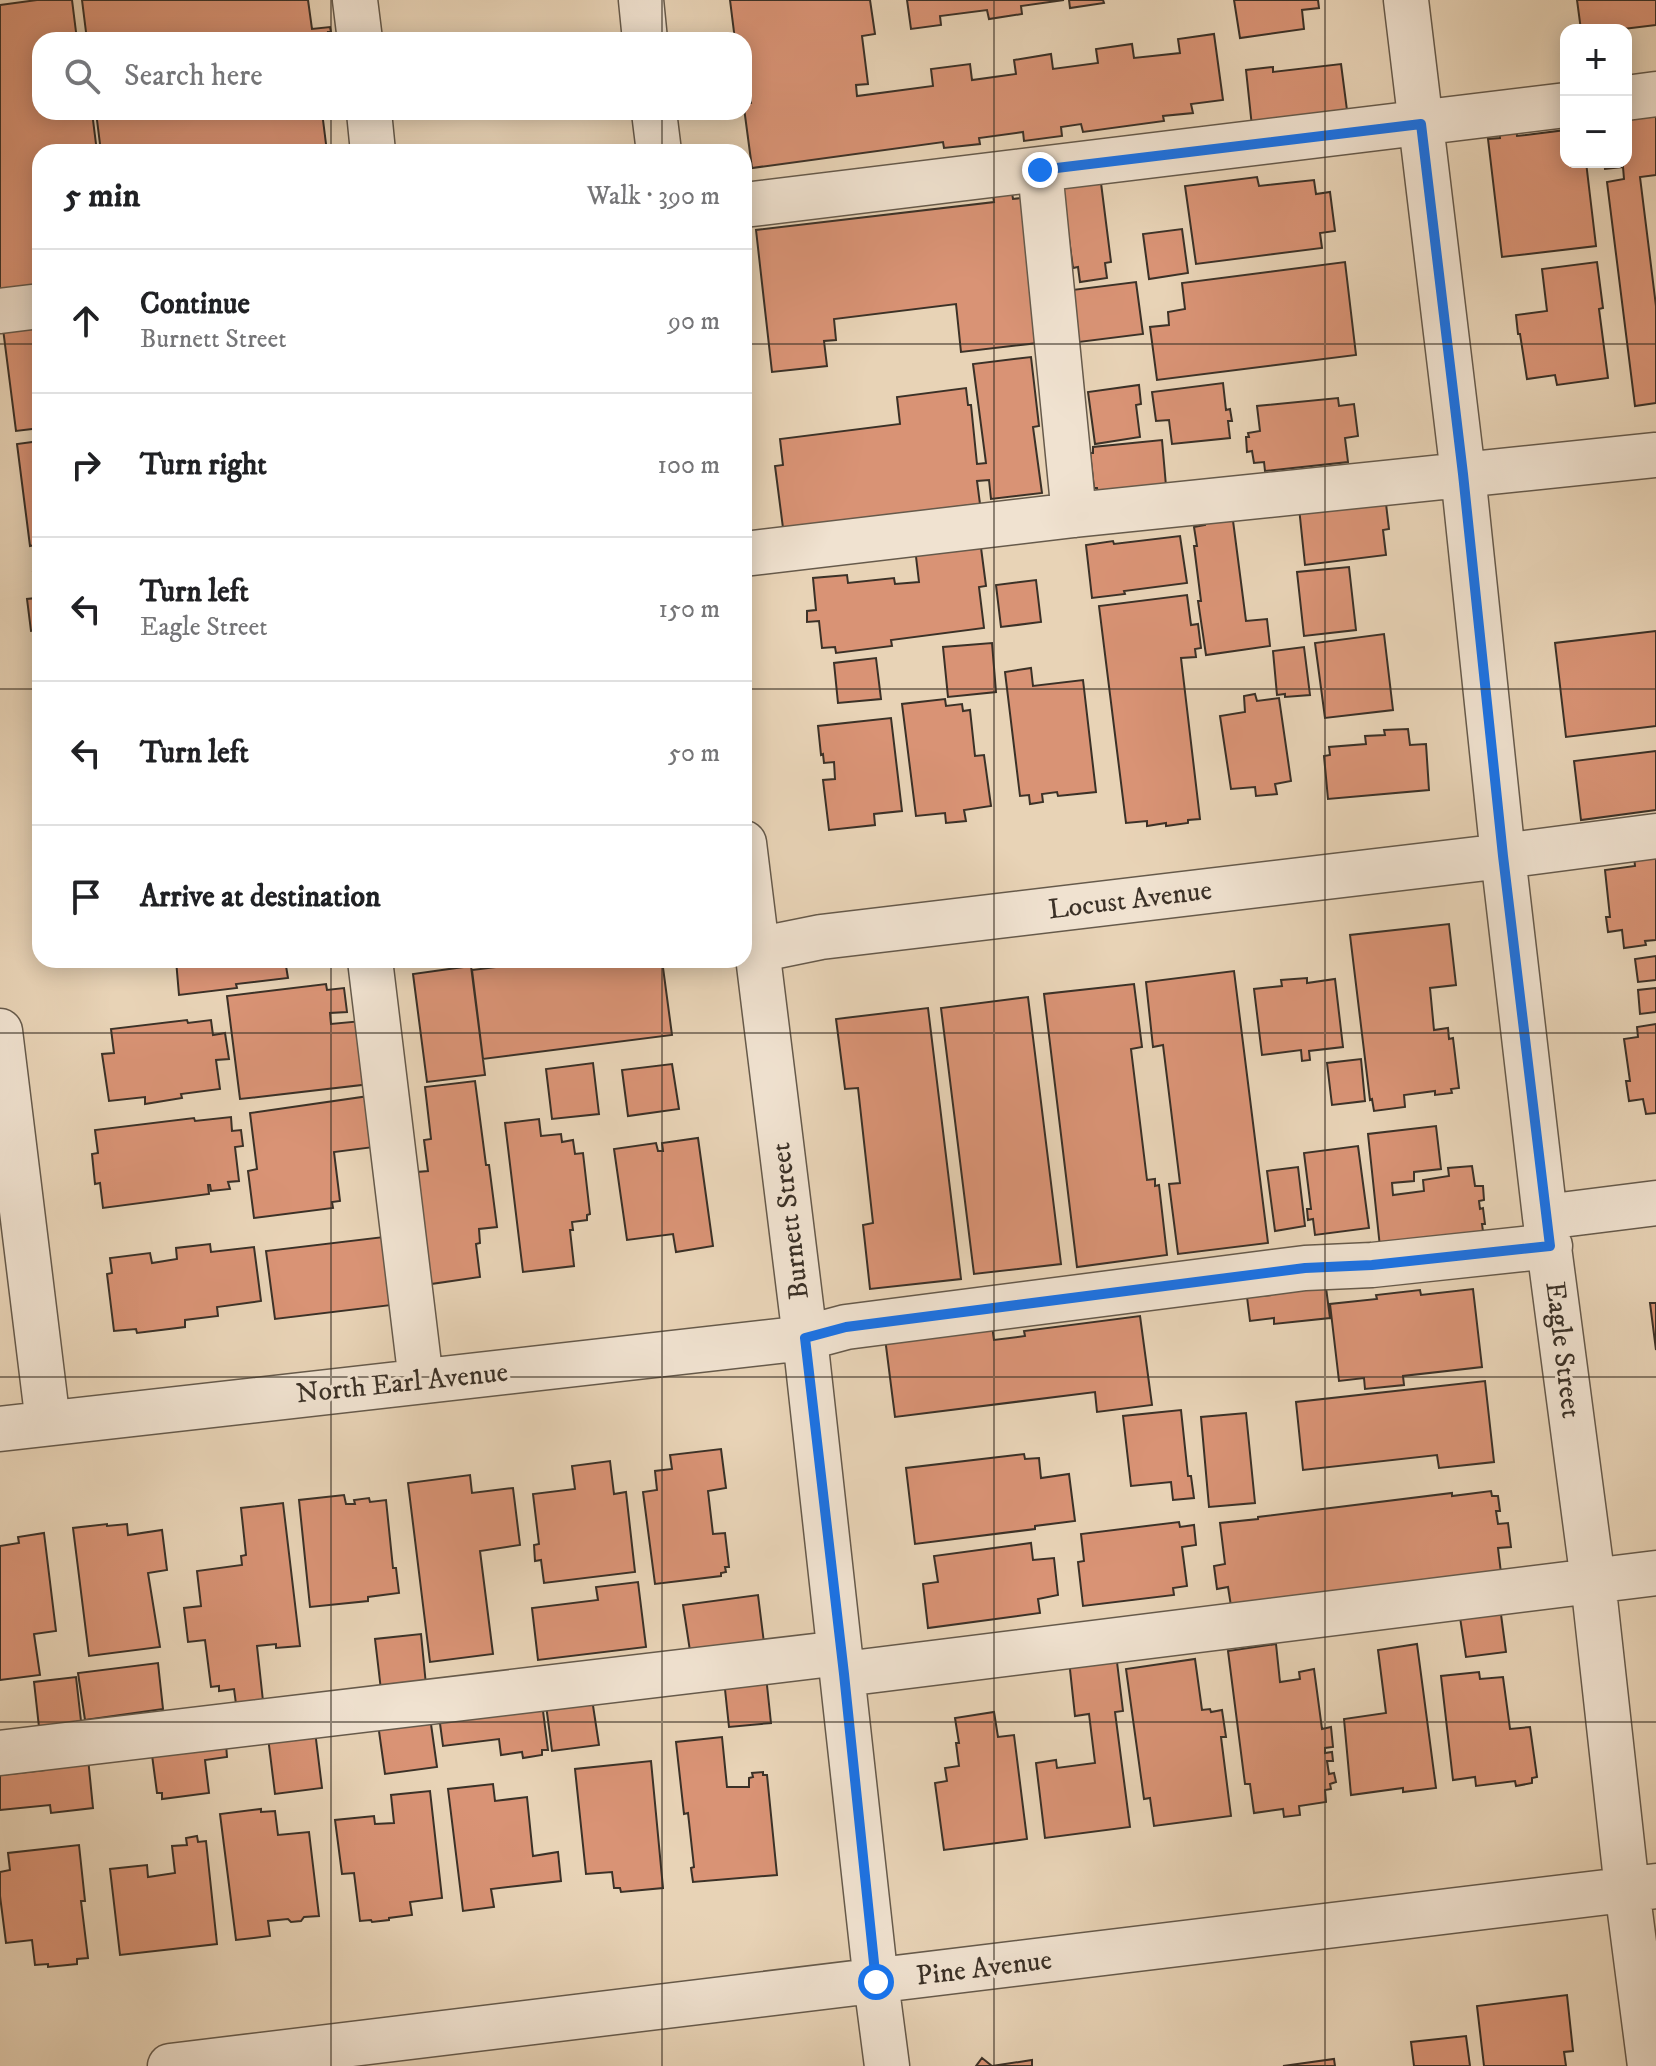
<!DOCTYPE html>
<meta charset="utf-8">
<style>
:root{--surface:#fff;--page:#f2f2f2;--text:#202124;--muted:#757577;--line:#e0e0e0}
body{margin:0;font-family:"IM FELL DW Pica",serif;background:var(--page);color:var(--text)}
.controls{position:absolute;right:24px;top:24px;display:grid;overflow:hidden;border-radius:16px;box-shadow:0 4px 20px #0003}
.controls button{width:72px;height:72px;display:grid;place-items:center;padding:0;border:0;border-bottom:2px solid var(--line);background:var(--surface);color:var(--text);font:40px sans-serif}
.stop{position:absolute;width:24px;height:24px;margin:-18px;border:6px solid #1a73e8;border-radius:50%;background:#fff}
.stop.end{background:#1a73e8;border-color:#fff;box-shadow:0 2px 8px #0008}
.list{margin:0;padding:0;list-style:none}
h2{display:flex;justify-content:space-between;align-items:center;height:104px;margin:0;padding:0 32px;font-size:34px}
h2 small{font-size:26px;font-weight:400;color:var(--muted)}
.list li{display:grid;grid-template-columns:52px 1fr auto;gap:24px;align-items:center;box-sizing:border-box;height:144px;padding:0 32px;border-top:2px solid var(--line)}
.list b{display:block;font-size:30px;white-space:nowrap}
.list p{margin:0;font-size:26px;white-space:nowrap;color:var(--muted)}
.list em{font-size:26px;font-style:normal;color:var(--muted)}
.icon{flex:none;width:44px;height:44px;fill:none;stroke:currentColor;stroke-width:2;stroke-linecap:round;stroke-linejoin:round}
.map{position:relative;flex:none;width:1656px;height:2066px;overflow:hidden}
.search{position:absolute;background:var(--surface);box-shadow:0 4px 20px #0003;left:32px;top:32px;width:720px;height:88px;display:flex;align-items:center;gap:20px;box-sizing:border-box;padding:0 28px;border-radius:24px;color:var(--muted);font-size:30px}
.panel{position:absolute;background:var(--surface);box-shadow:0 4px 20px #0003;left:32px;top:144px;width:720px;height:824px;border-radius:24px}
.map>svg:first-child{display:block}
.building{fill:#d99375;stroke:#3b3127;stroke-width:2}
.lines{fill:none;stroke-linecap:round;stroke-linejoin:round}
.minor-casing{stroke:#665a4b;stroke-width:47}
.minor{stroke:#f0e2d0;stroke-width:44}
.route{stroke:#1a73e8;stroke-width:10}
.grid{fill:none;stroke:#3b3127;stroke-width:2;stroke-opacity:0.55}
.labels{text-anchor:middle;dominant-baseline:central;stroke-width:6;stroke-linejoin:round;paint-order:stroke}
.street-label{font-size:28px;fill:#3b3127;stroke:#f0e2d0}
</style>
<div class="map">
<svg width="1656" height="2066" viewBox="0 0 1656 2066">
<rect width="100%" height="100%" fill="#e8d3b6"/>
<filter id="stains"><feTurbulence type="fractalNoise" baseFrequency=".0025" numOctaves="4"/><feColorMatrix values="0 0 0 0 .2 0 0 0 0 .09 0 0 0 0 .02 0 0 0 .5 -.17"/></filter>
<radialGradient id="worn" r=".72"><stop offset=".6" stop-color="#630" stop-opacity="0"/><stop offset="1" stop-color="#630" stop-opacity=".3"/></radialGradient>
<path class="building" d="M37,0h35l5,40h-37v72h52l5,40h-57v142l-40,5v-294z
M82,0h226l4,29 18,-2 1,5h-3l1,8h-242z
M730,0h140l5,34 -13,2 6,48 -12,1 1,11 76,-10 -2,-17 39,-5 2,16 44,-6 -2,-14 37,-6 2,15 45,-6 -2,-14 36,-5 2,14 46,-5 -2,-14 36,-5 9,66 -32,4 2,9 -30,3 1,5 -81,11 -2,-8 -20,3 1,9 -38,5 -1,-9 -44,6 1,6 -36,4 -1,-6 -191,26 -8,-60v-4l7,-1 -7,-63h-9z
M907,0h157l-43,6 1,8 -33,5 -2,-9 -47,6 1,9 -30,4z
M1069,0h34l1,3 -34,5z
M1234,0h84l1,8 -17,2 2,19 -64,9z
M1577,0h79v25l-41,5h-34z
M1341,64l6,46 -19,2v12l-75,12 -7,-66 27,-3v5z
M96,112h226l5,40h-226z
M1656,116v59l-16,2 16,129v97l-21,3 -28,-224 17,-3 -1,-12 -18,2 -1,-7h22v-43z
M1516,128l1,8 49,-6v32h20l10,84 -94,11 -14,-118 12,-1 -1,-8z
M1257,177l2,9 55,-6 2,14 14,-2 5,39 -15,2 2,15 -126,16 -11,-78z
M1101,183l10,79 -6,1 2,15 -27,4 -2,-15 -5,1 -11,-80z
M1012,193l1,6 8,-1 17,145 -77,9 -5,-48 -122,15 2,21 -12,1 3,25 -55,6 -16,-142 238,-28 -1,-8z
M1182,229l6,44 -39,6 -6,-45z
M1345,262l11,93 -199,25 -7,-53 19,-2 -1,-13 17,-3 -3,-26z
M1597,262l6,46 -4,1 9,69 -51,7 -2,-10 -28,4 -7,-45h-2l-2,-19 31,-4 -5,-42z
M1136,282l7,52 -64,8 -7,-52z
M40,325v103l-24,3 -13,-102z
M1031,357l8,69 -6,1 9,66 -51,6 -2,-19 -12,1 3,23 -197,24 -8,-62 8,-1 -3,-26 120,-15 -3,-27 69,-9 2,17h3l6,59 9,-1 -13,-99z
M1223,383l3,27 4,-1 2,12h-4l2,17 -58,6 -3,-24 -13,1 -4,-29z
M1139,385l2,19 -5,1 4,32 -45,7 -7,-52z
M1338,398l1,8 15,-2 4,32 -13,2 3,24 -83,9 -1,-9 -10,1 -2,-12 -5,1 -1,-15h3l-1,-4 12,-2 -3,-25z
M1162,440l4,46 -68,9 -1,-7h-3l-4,-35h3v-6z
M40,441v103l-10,2 -13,-102z
M1384,487l5,42 -6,1 3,25 -81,10 -7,-67z
M1232,513l14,108 21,-2 3,27 -64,9 -8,-54h3l-7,-55h3l-3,-19 11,-2 -1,-9z
M1180,536l7,47 -63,8 1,3 -33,4 -6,-53 27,-4 1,3z
M980,540l6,46 -7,1 5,41 -93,12 1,6 -56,7 -1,-6 -13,1 -3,-27 -12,1v-11l9,-1 -3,-32 34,-3 1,8 46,-5 1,6 24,-2 -4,-34z
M1349,567l7,63 -52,6 -7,-64z
M40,571v65l-1,-6 -8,1 -4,-32 9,-1 -3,-26z
M1036,580l5,42 -40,5 -5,-42z
M1187,595l4,30 7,-1 3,24 -6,1 1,8 -15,1 19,161 -12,1v3l-22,3v-3l-19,3v-5l-21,2 -27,-217z
M1656,631v95l-90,11 -11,-94z
M1384,634l9,76 -68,8 -10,-75z
M992,643l4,49 -48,5 -5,-50z
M1304,647l6,48 -25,2v-3l-8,1 -4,-44z
M876,658l5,41 -43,4 -4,-40z
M1031,668l2,18 50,-6 13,112 -38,4 -1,-4 -15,2 1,8 -13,2 -1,-9 -9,1 -15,-124z
M1255,694l2,7 22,-3 12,83 -16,3 2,10 -21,2 -1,-9 -24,2 -11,-73 25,-4 -1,-16z
M945,699l1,7 16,-2 1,7 7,-1 5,46 9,-1 7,51 -27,4 2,11 -20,2 -1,-10 -29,3 -14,-112z
M891,718l11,93 -28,3 1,11 -46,5 -6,-50 12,-1 -1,-17 -10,1 -1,-9 -2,1 -3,-29z
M1408,729l2,16 16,-1 3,46 -101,9 -4,-43 6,-1 -1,-8 37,-3 -1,-8 20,-1 -1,-5z
M1656,751v59l-75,10 -7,-59z
M1656,855v85l-11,1 1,4 -22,3 -2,-18 -14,2 -2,-15h4l-5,-47 30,-4 -1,-9z
M1449,924l7,61 -26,3 4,42 14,-2 1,11 4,-1 6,50 -8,1 1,4 -17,2v-4l-31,4 1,12 -31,4 -2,-12 -2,1 -20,-165z
M1656,956v24l-18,2 -3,-23z
M176,960h109l3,18 -52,6 1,4 -58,7z
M552,960h110l10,75 -189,24 -11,-89z
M471,966l14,109 -58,7 -14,-108z
M1234,971l34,272 -90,11 -9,-70 11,-1 -17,-138 -10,2 -7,-65z
M1307,978v5l28,-4 8,68 -34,4 1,9 -8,1 -1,-11 -39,5 -8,-66 28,-3 -1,-6z
M326,984l1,6 17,-2 3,24 -17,1 1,11 31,-3 8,63 -130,15 -13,-103z
M1134,984l8,63 -11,2 16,131 8,-1v7l4,-1 8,70 -90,12 -33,-273z
M1656,988v24l-16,2 -2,-24z
M1028,997l33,267 -87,10 -33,-266z
M928,1008l33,271 -91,10 -7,-64 10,-2 -15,-135 -13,1 -9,-70z
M187,1020l1,3 23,-3 2,15 12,-2 4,26 -13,1 4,29 -39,5 1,4 -37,6v-7l-36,4 -7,-47 12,-1 -3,-24z
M1656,1024v89l-10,1 -3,-15 -14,2 -3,-20h4l-6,-42 14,-2 -1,-10z
M1361,1059l4,42 -33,4 -5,-42z
M593,1063l6,51 -47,5 -6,-50z
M672,1064l7,45 -51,7 -6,-46z
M475,1081l11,84h3l8,62 -18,2 1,14 -4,1 4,33 -49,7 -14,-112 11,-1 -4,-31 7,-1 -6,-52z
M376,1095l6,51 -48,6 6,49 -8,1 1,6 -79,10 -6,-47 9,-2 -7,-56z
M231,1117l1,14 9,-1 2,16 -8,1 4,34 -11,1 2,7 -19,2 -1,-6h-2l1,9 -106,14 -3,-25 -5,1 -3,-30 6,-1 -3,-23 99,-12 1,3z
M539,1119l2,17 20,-2 1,8 11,-2 2,14 8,-1 7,61 -3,1v5l-15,2 1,8h-3l4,36 -51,6 -18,-149z
M1436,1126l5,43 -27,3v9l-22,2 1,12 31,-4 -1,-11 26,-4 -1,-8 24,-2 3,20h8l1,14 -5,1 1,8 3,-1 2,16h-3l2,15 -104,8 -12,-113z
M698,1138l15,108 -37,6 -3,-18 -46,6 -13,-91 42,-6 2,8h5l-1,-8z
M1358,1146l11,82 -54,7 -2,-16 -5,1 -1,-11h4l-7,-56z
M1298,1167l7,59 -30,5 -8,-60z
M392,1236l8,68 -125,15 -9,-68z
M210,1244l1,8 43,-5 7,54 -44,6 1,9 -33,4v7l-48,6 -1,-4 -22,2 -7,-57 5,-1 -2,-15 40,-5 2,10 25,-4 -1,-11z
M1325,1280l5,38 -56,6v-6l-24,3 -3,-24 24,-2v-8z
M1473,1289l9,78 -79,9 1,9 -39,4 -1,-11 -25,3 -9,-77 47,-5 -1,-4 44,-5 1,5z
M1650,1303h6v47z
M1140,1316l12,89 -55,7 -2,-20 -200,25 -10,-79 107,-13 2,15 31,-4 -1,-5z
M1485,1381l9,81 -55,6 -2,-13 -134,15 -7,-68z
M1181,1410l7,66h3l3,22 -21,2 -2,-18 -40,4 -8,-70z
M1246,1413l9,90 -46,4 -8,-90z
M721,1449l5,39 -18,3 5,43 12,-1 4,34h-4l1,5 -5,1v3l-66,8 -12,-92 14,-2 -2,-19 17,-2 -2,-14z
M1024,1454l1,5 14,-1 2,20 28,-4 6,47 -40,5v3l-120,15 -9,-76z
M610,1461l4,33 12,-2 9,80 -91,11 -3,-23 -6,1 -1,-16 5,-1 -6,-50 42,-5 -3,-23z
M470,1475l2,18 41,-5 7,57 -40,6 13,103 -63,8 -22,-179z
M1491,1491l1,5h6l2,15h-4l2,13 10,-1 3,24 -13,1 3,25 -270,33 -3,-19 -11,2 -3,-23 11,-2 -5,-41 38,-4v-2l194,-24v3z
M344,1495l2,9h9l-1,-4 15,-2 1,4 16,-2 7,68h3l3,25 -31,4v4l-58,6 -11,-107z
M283,1503l17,143 -24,2v-4l-19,2 6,55 -27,3 -2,-15 -15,2v-5l-8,1 -6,-47 -17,2 -4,-34 17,-2 -4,-35 45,-6 -1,-9 5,-1 -5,-47z
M1179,1522l1,5 14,-2 2,20 -14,2 5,39 -14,2 1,7 -91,11 -5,-44 6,-1 -3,-27z
M107,1524v2l20,-2 1,11 34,-5 5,40 -19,3 12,74 -71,9 -16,-128z
M44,1533l12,98 -22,3 6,41 -40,5v-134l19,-3 -1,-6z
M1031,1543l2,17 21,-2 4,37 -20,4 2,14 -112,15 -5,-44 15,-2 -4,-26z
M638,1582l8,65 -108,13 -6,-52 66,-8 -2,-13z
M758,1595l6,48 -74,8 -7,-46z
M1500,1607l6,45 -40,5 -7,-46z
M421,1634l5,51 -45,5 -6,-51z
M1276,1644l4,38 20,-3 -1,-7 15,-3 8,60 9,-2 2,20 -8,1v5l7,-1 1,9h-6l2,13 5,-1 2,9 -6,2 1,5 -6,1 1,12 -27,4 1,9 -16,2 -1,-8 -29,4 -4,-29h-5l-17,-133z
M1417,1644l19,144 -33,4v-4l-52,7 -7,-76 42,-6 -8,-63z
M1116,1654l7,57 -8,1 15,115 -85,11 -9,-75 20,-3 1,8 38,-5 -6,-49 -14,2 -6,-56z
M1195,1659l7,51 8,-1 1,3 11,-2 4,27h-5l10,79 -77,10 -4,-28 -6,1 -18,-130z
M158,1663l5,46 -78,11 -7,-47z
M1479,1672l1,7 23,-2 7,52 20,-2 7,50 -5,1v5l-16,3 -1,-5 -39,5 -1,-9 -22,3 -12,-104z
M766,1676l5,47 -42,4 -5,-47z
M76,1677l5,44 -6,1v6l-36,-1 -5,-45z
M592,1699l7,46 -47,6 -6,-46z
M542,1703l6,47h-6v5l-19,3 -1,-6 -21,3 -2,-16 -56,7 -4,-30z
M994,1712l4,25 16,-2 13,104 -83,11 -9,-67 12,-2 -2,-13 14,-2 -3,-23h3l-4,-25z
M430,1717l7,50 -52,7 -7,-50z
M315,1731l7,57 -47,6 -7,-57z
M722,1737l5,50h22v-9l4,-1 -1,-4 11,-1v3h4l10,100 -84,7 -2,-14 3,-1 -6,-54 -4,1 -8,-72z
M226,1744l1,13 -22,3 4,33 -47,6v-6h-5l-5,-38z
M88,1758l5,50 -42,5 -1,-8 -50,5v-35l45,-5z
M651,1761l12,127 -42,4 -1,-4h-6l-2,-16 -26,2 -11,-105z
M493,1784l2,17 32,-4 6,59 25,-4 3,29 -70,8 3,18 -31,4 -15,-122z
M430,1791l12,107 -32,4 2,13 -23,3v2l-17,2 -1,-2 -11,1 -6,-48 -12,1 -7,-54 39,-4 1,8 19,-1 -3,-28z
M261,1809v3l14,-1 3,24 31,-3 10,84 -15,1 -3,4 -10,1 -3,-3 -20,2 2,15 -34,4 -16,-126z
M197,1836l1,6 8,-1 11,103 -97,11 -10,-86 37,-4 1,12 27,-4 -3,-27 15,-1 -1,-7z
M79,1845l6,56h-4l7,57 -11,1v5l-29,3v-3l-13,1 -3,-25 -26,3 -6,-47v-24l10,-2 -2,-17z
M1567,1995l6,56 -9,1 2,14h-82l-7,-60z
M1466,2036l4,30h-56l-3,-24z
M982,2058l10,8 40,-6v6h-56z
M1334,2059l1,7h-52z"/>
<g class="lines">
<g class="minor-casing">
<path id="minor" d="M355,0l5,40
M641,0l4,40
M1406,0l57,474 40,382 42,361 48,364 34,308 23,177
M1626,98l30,-4
M369,112l4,40
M654,112l5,40
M1040,170l34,345
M744,205l822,-100
M0,311l40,-5
M744,554l330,-39 582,-60
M744,843l61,495 71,644 11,84
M757,950l64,-13 682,-81 153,-20
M370,960l51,421
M0,1031l48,392
M1545,1217l111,-14
M0,1429l805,-91 41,-11 459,-59 67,-3 178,-19
M844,1674l812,-101
M0,1753l840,-100
M170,2066l1486,-180"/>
</g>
<use href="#minor" class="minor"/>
</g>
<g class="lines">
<path class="route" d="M876,1982l-32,-308 -39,-336 41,-11 459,-59 67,-3 178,-19 -47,-390 -40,-382 -42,-350 -381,46"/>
</g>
<path class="grid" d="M331,0v40M662,0v40M994,0v2066M1325,0v2066M331,112v40M662,112v40M0,344h40M744,344h912M0,689h40M744,689h912M331,960v1106M662,960v1106M0,1033h1656M0,1377h1656M0,1722h1656"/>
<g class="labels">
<g class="street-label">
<text transform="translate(1130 900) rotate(-7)">Locust Avenue</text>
<text transform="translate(790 1221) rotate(-97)">Burnett Street</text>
<text transform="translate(1563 1350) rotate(83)">Eagle Street</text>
<text transform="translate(402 1383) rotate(-6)">North Earl Avenue</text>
<text transform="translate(984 1968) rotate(-7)">Pine Avenue</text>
</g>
</g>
<rect width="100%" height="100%" filter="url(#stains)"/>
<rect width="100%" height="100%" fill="url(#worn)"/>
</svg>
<div class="controls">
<button>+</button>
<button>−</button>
</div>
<div class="stop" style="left:876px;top:1982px"></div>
<div class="stop end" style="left:1040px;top:170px"></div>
<div class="search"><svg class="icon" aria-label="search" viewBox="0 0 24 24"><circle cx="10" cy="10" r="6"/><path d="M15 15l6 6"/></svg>Search here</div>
<section class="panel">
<h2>5 min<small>Walk · 390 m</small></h2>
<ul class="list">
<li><svg class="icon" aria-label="ahead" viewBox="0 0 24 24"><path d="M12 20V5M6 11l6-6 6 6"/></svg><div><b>Continue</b><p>Burnett Street</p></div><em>90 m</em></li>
<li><svg class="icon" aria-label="right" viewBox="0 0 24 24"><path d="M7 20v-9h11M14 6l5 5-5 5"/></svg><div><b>Turn right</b></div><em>100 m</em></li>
<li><svg class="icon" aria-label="left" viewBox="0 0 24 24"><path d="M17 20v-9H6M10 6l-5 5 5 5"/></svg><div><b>Turn left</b><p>Eagle Street</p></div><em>150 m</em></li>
<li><svg class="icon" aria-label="left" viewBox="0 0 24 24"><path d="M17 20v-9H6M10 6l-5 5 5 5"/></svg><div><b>Turn left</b></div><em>50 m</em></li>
<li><svg class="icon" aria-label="arrive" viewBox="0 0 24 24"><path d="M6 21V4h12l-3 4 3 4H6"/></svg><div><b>Arrive at destination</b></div></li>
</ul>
</section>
</div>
